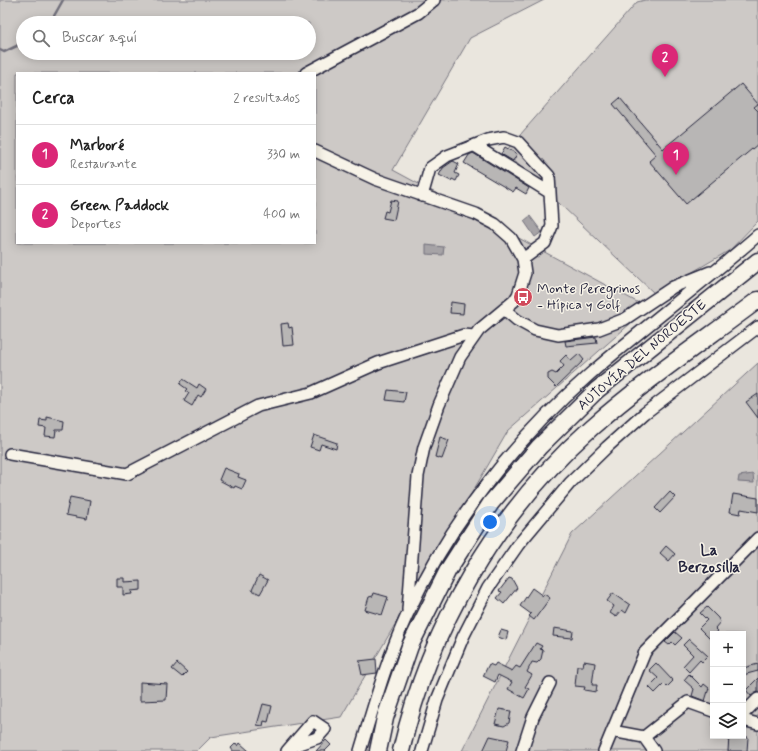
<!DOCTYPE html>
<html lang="es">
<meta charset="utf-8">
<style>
:root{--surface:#fff;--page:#f6f6f6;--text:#222;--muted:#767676;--line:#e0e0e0;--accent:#db2777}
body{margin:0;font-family:Mynerve,sans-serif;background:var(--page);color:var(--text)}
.controls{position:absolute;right:12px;bottom:12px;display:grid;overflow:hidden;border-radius:0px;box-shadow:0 2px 10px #0003}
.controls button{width:36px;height:36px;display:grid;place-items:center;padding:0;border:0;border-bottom:1px solid var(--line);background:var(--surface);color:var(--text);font:20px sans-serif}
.you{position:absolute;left:490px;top:522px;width:14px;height:14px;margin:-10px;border:3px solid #fff;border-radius:50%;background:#1a73e8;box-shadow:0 0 0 6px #1a73e833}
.badge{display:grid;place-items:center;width:26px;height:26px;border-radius:50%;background:var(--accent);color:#fff;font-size:13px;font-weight:700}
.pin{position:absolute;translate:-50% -33px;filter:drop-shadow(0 1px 2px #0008)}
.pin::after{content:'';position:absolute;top:21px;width:14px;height:12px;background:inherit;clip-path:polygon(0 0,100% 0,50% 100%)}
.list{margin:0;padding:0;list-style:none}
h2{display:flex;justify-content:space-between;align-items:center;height:52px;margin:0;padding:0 16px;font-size:17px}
h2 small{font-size:13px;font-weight:400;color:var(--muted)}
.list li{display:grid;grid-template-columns:26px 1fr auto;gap:12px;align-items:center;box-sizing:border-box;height:60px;padding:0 16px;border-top:1px solid var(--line)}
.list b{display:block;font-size:15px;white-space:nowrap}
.list p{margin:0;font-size:13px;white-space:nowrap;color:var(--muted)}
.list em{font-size:13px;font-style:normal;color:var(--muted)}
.icon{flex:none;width:22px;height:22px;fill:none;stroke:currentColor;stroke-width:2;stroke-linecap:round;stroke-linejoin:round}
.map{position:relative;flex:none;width:758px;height:751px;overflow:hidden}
.search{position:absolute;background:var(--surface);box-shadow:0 2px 10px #0003;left:16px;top:16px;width:300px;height:44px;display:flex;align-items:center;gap:10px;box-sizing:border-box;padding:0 14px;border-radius:22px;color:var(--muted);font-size:15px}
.panel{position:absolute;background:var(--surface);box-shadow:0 2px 10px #0003;left:16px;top:72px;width:300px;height:172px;border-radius:0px}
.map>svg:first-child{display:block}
.green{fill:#cdc9c6;stroke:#787680;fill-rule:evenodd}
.water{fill:#a6a3a6;stroke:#716f7b}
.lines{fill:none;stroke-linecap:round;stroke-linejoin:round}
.stream{stroke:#716f7b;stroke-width:2.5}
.building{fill:#b8b6b5;stroke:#22223b}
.minor-casing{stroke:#22223b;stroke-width:14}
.highway-casing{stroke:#22223b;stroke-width:19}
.minor{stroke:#f7f3e8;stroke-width:11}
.highway{stroke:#f7f3e8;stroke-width:16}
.labels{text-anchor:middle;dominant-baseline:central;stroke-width:3;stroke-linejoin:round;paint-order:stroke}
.poi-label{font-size:14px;fill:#22223b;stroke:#f7f3e8;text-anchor:start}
.street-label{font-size:14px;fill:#22223b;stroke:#f7f3e8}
.neighbourhood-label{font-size:15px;font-weight:bold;fill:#22223b;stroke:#f7f3e8}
</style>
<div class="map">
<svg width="758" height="751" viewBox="0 0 758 751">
<rect width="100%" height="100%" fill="#eae6de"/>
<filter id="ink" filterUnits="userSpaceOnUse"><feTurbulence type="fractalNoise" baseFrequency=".025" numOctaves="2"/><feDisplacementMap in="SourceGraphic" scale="8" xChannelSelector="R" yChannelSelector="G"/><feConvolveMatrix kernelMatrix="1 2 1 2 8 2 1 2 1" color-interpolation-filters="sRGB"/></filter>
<g filter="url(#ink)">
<path class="green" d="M0,0h544l-74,38 -77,132 255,138 -140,123 -167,286 -130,20 -14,14h-197zM23,23h286v30h-286zM17,73h298v170h-298z
M645,0h113v221l-28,29 -75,44 -150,-142 132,-150z
M758,363v388h-296l110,-217zM713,634h30v102h-30z"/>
<path class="water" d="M530,216l12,16 -7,5 -11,-16z
M426,245l18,2 -1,8 -17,-1z
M753,474l1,9 -16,-1 1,-6z"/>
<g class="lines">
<path class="stream" d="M50,23l13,-23
M0,50l4,2 19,-9"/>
</g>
<path class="building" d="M741,84l17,20 -4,3 4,4v33l-72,60 -37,-43 7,-6 -43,-51 7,-6 43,51z
M505,147l12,7 -4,7 -12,-7z
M473,153l56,35 -3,6 -10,-6 -3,4 -49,-29 5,-8z
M453,161l6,3 -4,9 4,2 -3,6 -4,-2 -1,2 -12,-6 4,-7z
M391,200l7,1 -4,19 -11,-2 2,-7 3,1z
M451,302l13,2 -1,10 -13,-1z
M288,323l1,5 3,-1 2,18 -11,1 -2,-22z
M596,337l1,6 -31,3 -1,-5z
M579,354l5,6 -28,27 -8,-8v-5l4,-2 4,2 8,-8 -4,-5 6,-6 5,6z
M183,379l14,9 2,-4 7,5 -5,8 -3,-2 -6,11 -8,-5 5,-8 -4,-2 2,-2 -7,-5z
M388,390l18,2 -2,10 -18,-2z
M758,394v24l-12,-16z
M47,417l17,4 -1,9h-7l-1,7 -10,-1 1,-8 -7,-1 1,-7 7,1z
M314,435l23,8 -1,6 -15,-5 -2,6 -9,-3z
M440,437l9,3 -7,19 -7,-2z
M224,468l15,6 -1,3 8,3 -4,9 -7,-3 -1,2 -15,-8z
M670,492l5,5 -15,16 -5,-5z
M733,494l25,4v14l-17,-3 -1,5 -10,-2z
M70,497l20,4 -3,18 -21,-4z
M666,546l9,8 -6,7 -9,-8z
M259,575l9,5 -8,14 -8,-4z
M117,578h7v4l17,-1v9l-10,1 1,3 -9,1v-8h-6z
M509,578l3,1 5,9 -13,16 -7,-6 5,-6 -3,-1z
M532,588l11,8 1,-2 6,4 -16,22 -5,-4 2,-2 -11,-8z
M374,593l14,4 -6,18 -17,-5 4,-13 4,-1z
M613,593l17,12 -4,8 -4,-3 -6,7 -6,-4 4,-7 -7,-5z
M707,607l11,11 2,4 -5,6 3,3 -8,8 -11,-11 8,-8 -7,-7z
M554,628l19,3 -1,7 -19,-2z
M501,630l7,2 -2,8 -8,-3z
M675,632l7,6 -7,7 -3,-3 -3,3 -4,-3z
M689,639l19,17 -6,6 -2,-2 -11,12 -6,-6 10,-11 -10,-10z
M536,643l6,3 -2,3 3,1 -2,9 -4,4 -5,-1 -5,10 5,3 -7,12 4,2 -5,9 -16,-9 4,-7 -14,-7 -3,7 -12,-6 6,-12 5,2 2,-3 16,8 4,-5 4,2z
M376,659l1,14 -15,2 -3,-14z
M584,661l11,2 -3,22h5l-1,7 -12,-2 1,-3 -10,-1 2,-20h6z
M177,663l10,9 -5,5 -10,-8z
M656,663l17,18 -6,6 -3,-3 -9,9 -6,-6 9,-9 -9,-8z
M758,664v7l-15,4v-7z
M689,674l13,13 2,-3 5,4 -4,13 -13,-5 2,-7 -10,-9z
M758,678v14l-7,4 -5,-6z
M140,682l27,2 -1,16 -26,1z
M263,704l9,2 -4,16 -4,-1 -1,5 -6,-1z
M499,709l12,2 -2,12 -5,3 -9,-2z
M490,736l19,4 -3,11h-23z
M729,736l19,1 -1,14h-19z
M326,740l5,5 -6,6h-9z
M236,743l2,3 2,-3 9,8h-16l-2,-3z"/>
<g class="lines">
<g class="minor-casing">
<path id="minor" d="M306,73l112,-60 16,-13
M475,146l74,46
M315,151l60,28 101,35 19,10 16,14 12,21 2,14 -7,22 -4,6 -35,29 -19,27 -21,48 -15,42 -6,29 -10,134
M422,196l8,-28 17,-12 41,-16 16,-3 14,5 31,34 3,50 -7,17 -22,16
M504,309l13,11 18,10 23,5 41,-6 26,-10 48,-32 37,-15
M10,454l117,20 131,-68 53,-13 67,-30 86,-28 10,1
M743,714l15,-15
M743,720l15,4
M612,731l32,6 10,14
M644,737l44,-35 25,9
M287,751l26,-30 12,8 -8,9 -26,9
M360,751c14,-46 27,-93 47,-136 42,-92 108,-175 183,-241 55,-48 113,-91 168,-139
M422,751l15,-51 26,-63 25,-49 30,-43 52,-62 37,-36 38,-34 113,-86
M522,751l11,-34 17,-34
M604,751l41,-99 113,-114"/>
</g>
<g class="highway-casing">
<path id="highway" d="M378,751l7,-33 25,-72 38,-76 43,-67 48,-56 58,-57 161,-129
M401,751c29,-125 94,-237 190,-323 52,-46 111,-86 167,-128"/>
</g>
<use href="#minor" class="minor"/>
<use href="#highway" class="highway"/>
</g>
</g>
<defs>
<g id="bus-disc" transform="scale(1)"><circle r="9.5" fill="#d1495b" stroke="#f7f3e8"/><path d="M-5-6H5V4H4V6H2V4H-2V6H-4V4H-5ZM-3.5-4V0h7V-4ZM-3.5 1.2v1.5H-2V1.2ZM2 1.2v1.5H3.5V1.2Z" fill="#fff"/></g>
</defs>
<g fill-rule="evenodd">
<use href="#bus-disc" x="523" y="297"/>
</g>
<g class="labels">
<g class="poi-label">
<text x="537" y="289">Monte Peregrinos<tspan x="537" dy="16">- Hípica y Golf</tspan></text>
</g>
<g class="street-label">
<text transform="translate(642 355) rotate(-40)">AUTOVÍA DEL NOROESTE</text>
</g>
<g class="neighbourhood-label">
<text x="709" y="551">La<tspan x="709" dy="17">Berzosilla</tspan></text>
</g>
</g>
</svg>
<div class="controls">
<button>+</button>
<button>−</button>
<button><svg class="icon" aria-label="layers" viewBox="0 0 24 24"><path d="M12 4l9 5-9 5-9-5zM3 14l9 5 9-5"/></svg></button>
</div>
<div class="you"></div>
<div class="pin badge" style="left:676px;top:175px">1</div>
<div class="pin badge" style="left:665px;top:77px">2</div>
<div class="search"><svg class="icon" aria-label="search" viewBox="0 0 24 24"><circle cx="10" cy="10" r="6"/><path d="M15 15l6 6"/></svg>Buscar aquí</div>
<section class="panel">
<h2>Cerca<small>2 resultados</small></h2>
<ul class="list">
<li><span class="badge">1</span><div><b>Marboré</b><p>Restaurante</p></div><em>330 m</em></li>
<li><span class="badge">2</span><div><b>Green Paddock</b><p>Deportes</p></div><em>400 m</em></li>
</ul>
</section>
</div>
